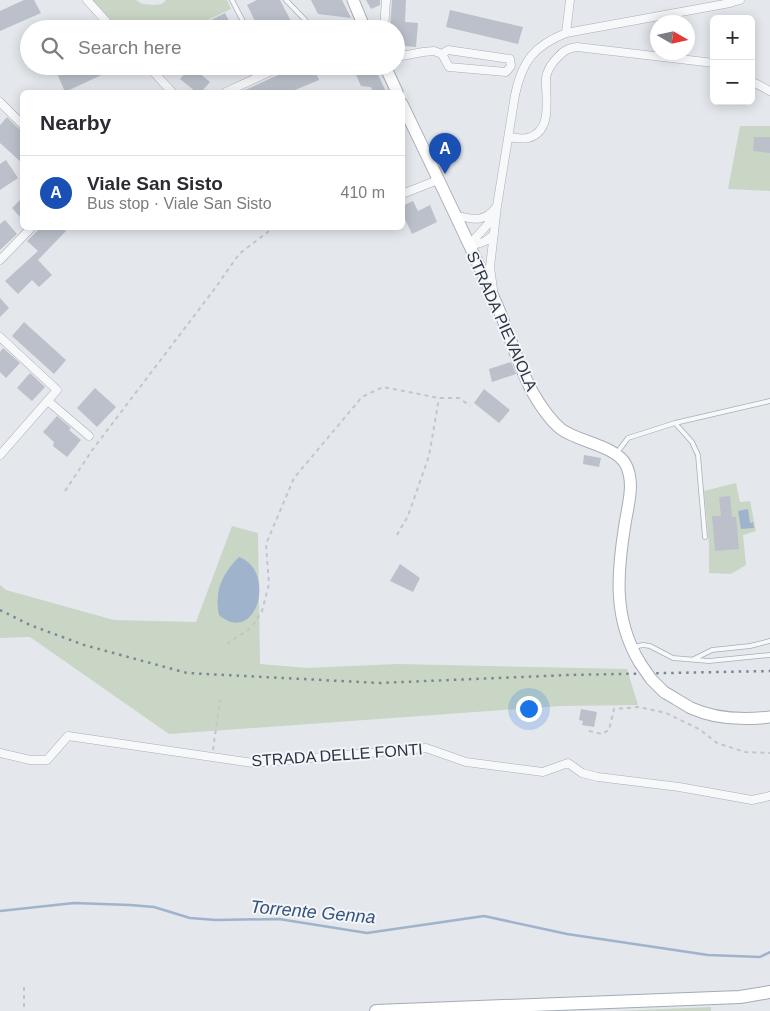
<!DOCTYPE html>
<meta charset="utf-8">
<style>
:root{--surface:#fff;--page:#f7f7f7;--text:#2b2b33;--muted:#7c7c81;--line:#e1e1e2;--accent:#d1495b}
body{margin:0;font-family:Helvetica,sans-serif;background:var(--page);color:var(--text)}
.controls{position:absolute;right:15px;top:15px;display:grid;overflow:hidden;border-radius:8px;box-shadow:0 2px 12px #0003}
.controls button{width:45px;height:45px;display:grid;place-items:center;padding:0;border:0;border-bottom:1px solid var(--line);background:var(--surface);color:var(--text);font:25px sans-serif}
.compass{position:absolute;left:650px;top:15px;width:45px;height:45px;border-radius:50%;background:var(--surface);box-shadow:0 2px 12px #0003;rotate:99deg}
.you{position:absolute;left:528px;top:708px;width:18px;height:18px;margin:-12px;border:4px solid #fff;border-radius:50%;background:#1a73e8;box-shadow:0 0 0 8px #1a73e833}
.badge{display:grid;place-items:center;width:32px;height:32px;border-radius:50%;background:var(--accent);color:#fff;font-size:16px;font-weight:700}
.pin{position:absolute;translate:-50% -41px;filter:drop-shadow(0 1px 2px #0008)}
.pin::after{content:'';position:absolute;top:26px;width:18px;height:15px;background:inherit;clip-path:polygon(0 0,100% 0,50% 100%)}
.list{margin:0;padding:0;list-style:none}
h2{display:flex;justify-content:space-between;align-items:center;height:65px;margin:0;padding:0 20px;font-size:21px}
h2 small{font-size:16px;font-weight:400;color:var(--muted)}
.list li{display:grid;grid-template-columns:32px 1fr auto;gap:15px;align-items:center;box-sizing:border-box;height:75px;padding:0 20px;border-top:1px solid var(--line)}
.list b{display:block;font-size:19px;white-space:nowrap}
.list p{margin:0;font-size:16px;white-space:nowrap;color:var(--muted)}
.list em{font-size:16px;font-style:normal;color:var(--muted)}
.icon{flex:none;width:28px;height:28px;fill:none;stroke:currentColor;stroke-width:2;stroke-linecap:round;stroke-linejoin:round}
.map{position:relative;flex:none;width:770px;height:1011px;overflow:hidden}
.search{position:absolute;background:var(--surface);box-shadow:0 2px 12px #0003;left:20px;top:20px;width:385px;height:55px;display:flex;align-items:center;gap:12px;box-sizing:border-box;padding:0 18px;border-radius:28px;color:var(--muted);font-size:19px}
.panel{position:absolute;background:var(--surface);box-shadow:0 2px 12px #0003;left:20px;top:90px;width:385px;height:140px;border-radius:8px}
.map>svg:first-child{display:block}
.green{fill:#c9d6c5}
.water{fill:#9fb4cc}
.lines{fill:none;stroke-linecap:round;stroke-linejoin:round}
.stream{stroke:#9fb4cc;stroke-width:2.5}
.building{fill:#bbc0ca}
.lane-casing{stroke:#a9aeb7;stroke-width:5.5}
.street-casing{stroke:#a9aeb7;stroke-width:9}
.secondary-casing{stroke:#a9aeb7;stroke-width:13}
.primary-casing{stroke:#a3abb8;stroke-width:14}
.path{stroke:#c2c5cb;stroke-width:2;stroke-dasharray:4 4;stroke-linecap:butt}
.lane{stroke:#f7f8fa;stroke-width:4}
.street{stroke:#f7f8fa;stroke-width:8}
.secondary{stroke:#fff;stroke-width:11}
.primary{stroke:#fff;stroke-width:12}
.rail{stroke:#7d8696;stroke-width:2.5;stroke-dasharray:2.5 5;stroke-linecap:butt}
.secondary-bridge-casing{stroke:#a9aeb7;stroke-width:13;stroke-linecap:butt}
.secondary-bridge{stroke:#fff;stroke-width:11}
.labels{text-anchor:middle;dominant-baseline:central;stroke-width:4;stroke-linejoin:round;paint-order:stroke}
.street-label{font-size:16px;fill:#2b3445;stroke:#f4f6f9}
.water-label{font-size:18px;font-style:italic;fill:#34527a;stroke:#f4f6f9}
</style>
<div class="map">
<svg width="770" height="1011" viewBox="0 0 770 1011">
<rect width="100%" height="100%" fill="#e4e7ec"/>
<path class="green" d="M92,0h44l6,4 12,1 8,-1 4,-4h61l4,9 -43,20h-69z
M740,126h30v65l-42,-2z
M736,483l4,19 10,-1 6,30 -13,4 3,30 -15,9 -22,-1v-29l-5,-53z
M232,526l26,7 2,131 47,4 90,-4 230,5 11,36 -78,1 -391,28 -139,-97 -30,1v-53l6,5 108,30 82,2z
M711,1007v4h-93z"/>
<path class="water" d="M748,509l2,14 3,-1 1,6 -13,1 -3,-18z
M239,557c38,13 18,90 -20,58 -5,-24 3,-41 20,-58z"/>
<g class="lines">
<path class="stream" d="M0,911l74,-8 56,2 24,2 36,11 26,2 63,-1 88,14 117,-17 83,18 141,21 52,2 10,-5"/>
</g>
<path class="building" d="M24,0h10l7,13 -41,18v-20z
M257,0h23l15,29h-36l-12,-24z
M311,0h31l9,18 -33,-4z
M366,0h14v5l-9,4z
M392,0h14l-1,22 13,1 -2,24 -20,-2v-16h-6z
M450,10l73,17 -5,17 -72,-17z
M225,13l8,16h-40z
M54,66h51l3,6 -43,20z
M191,66l19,16 -9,10h-5l-16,-13z
M298,66h37l-18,9 2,5 -29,12h-49z
M352,66h22l12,26h-13l-2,-5 -10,-1z
M7,117l11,11 4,2v33l-22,-20v-18z
M754,137h16v16l-17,-2z
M6,160l12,18 -18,12v-26z
M22,198v21l-10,-11z
M413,201l5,10 12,-6 7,17 -25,12 -10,-21v-7z
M5,220l12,14 -17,16v-26z
M40,228h22l4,3 -28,29 14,15 -13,12 -7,-7 -14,14 -13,-13 33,-30 -11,-10z
M0,298l9,10 -9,9z
M24,322l42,38 -12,14 -42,-38z
M3,348l17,15 -14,15 -6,-6v-20z
M511,362l5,12 -24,8 -3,-13z
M30,373l15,14 -13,14 -15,-13z
M95,388l21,19 -19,20 -20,-19z
M484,389l26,21 -11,13 -25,-20z
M57,416l14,12 -2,2 12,10 -14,17 -14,-11 1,-4 -11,-10z
M584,455l17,3 -2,9 -16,-3z
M730,496l2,21h4l3,32 -24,2 -3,-35h9l-2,-19z
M400,564l20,14 -7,14 -23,-11z
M581,709l16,3 -3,15 -12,-2 1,-4 -4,-1z"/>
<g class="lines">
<g class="lane-casing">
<path id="lane" d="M232,0l15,29
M286,0l24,25 7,4
M675,423l17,19 6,13 7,82
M616,454l12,-16 47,-15 95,-22
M633,647l10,-2 7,1 23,12 36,3 61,-6
M694,659l18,-9 38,-4 20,-5"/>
</g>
<g class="street-casing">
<path id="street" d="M87,0l26,29
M384,29l2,-29
M566,33l4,-33
M396,57l27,-5 11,-1 8,3 7,13 57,5 5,-6 -1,-7 -62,-9 -6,4
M148,66l24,26
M751,81l19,10
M226,92l56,-26
M0,102l22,22
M509,137c5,1 14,2 19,1 26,-7 17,-41 18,-60 1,-7 6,-15 11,-20 6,-7 11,-10 20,-11l137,16
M402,194l36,-14
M455,215c18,5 30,8 42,-9
M469,245l20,-22 2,-9
M469,245c11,-1 18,-3 25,-11
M0,260l31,-32
M493,289l-3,-22 7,-61 18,-111c7,-34 19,-49 51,-62l164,-30 10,-3
M0,337l57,53 -57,65
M48,401l41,35
M0,753l30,7h17l21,-24 185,27 173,-15 40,14 77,10 25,-9 14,10 16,4 81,10 73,13 18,-4"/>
</g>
<g class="secondary-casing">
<path id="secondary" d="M353,0l12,29
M385,66l12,26
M402,104c32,66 64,132 94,199 13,29 22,63 37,90 7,12 18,28 28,36 17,13 56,17 65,36 9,18 2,40 -1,59 -8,49 -12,95 15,139
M664,692c9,5 18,11 27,16 24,11 54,12 79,9"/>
</g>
<g class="primary-casing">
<path id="primary" d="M376,1011l364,-14 30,-5"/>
</g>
<path class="path" d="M65,491l28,-42 123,-162 23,-33 34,-26
M397,535l11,-19 21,-60 10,-58
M227,644l25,-17 10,-16 7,-27 -3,-40 28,-66 68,-81 21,-10 56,11h20l11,8
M589,731l13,3 7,-4 5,-21 25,-2 27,6 33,16 18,14 28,9 25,1
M213,750l7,-50
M24,987v23"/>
<use href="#lane" class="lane"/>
<use href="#street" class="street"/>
<use href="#secondary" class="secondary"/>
<use href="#primary" class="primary"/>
<path class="rail" d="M0,610l30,15 54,20 103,28 192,10 190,-8 201,-4"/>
<g class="secondary-bridge-casing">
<path id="secondary-bridge" d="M640,663l11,16 13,13"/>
</g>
<use href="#secondary-bridge" class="secondary-bridge"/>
</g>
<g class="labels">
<g class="street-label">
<text transform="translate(502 321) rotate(66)">STRADA PIEVAIOLA</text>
<text transform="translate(337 755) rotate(-4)">STRADA DELLE FONTI</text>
</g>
<g class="water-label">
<text transform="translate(313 912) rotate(5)">Torrente Genna</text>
</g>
</g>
</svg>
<div class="controls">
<button>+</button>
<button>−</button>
</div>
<svg class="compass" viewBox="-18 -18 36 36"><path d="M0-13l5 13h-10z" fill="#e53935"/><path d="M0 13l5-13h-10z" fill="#7c7c81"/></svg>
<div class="you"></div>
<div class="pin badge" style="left:445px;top:174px;background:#1a4fb4">A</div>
<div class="search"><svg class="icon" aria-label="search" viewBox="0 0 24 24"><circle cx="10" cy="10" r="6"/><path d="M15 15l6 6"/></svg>Search here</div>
<section class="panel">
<h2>Nearby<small></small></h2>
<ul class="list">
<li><span class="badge" style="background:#1a4fb4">A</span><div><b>Viale San Sisto</b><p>Bus stop · Viale San Sisto</p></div><em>410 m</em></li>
</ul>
</section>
</div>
